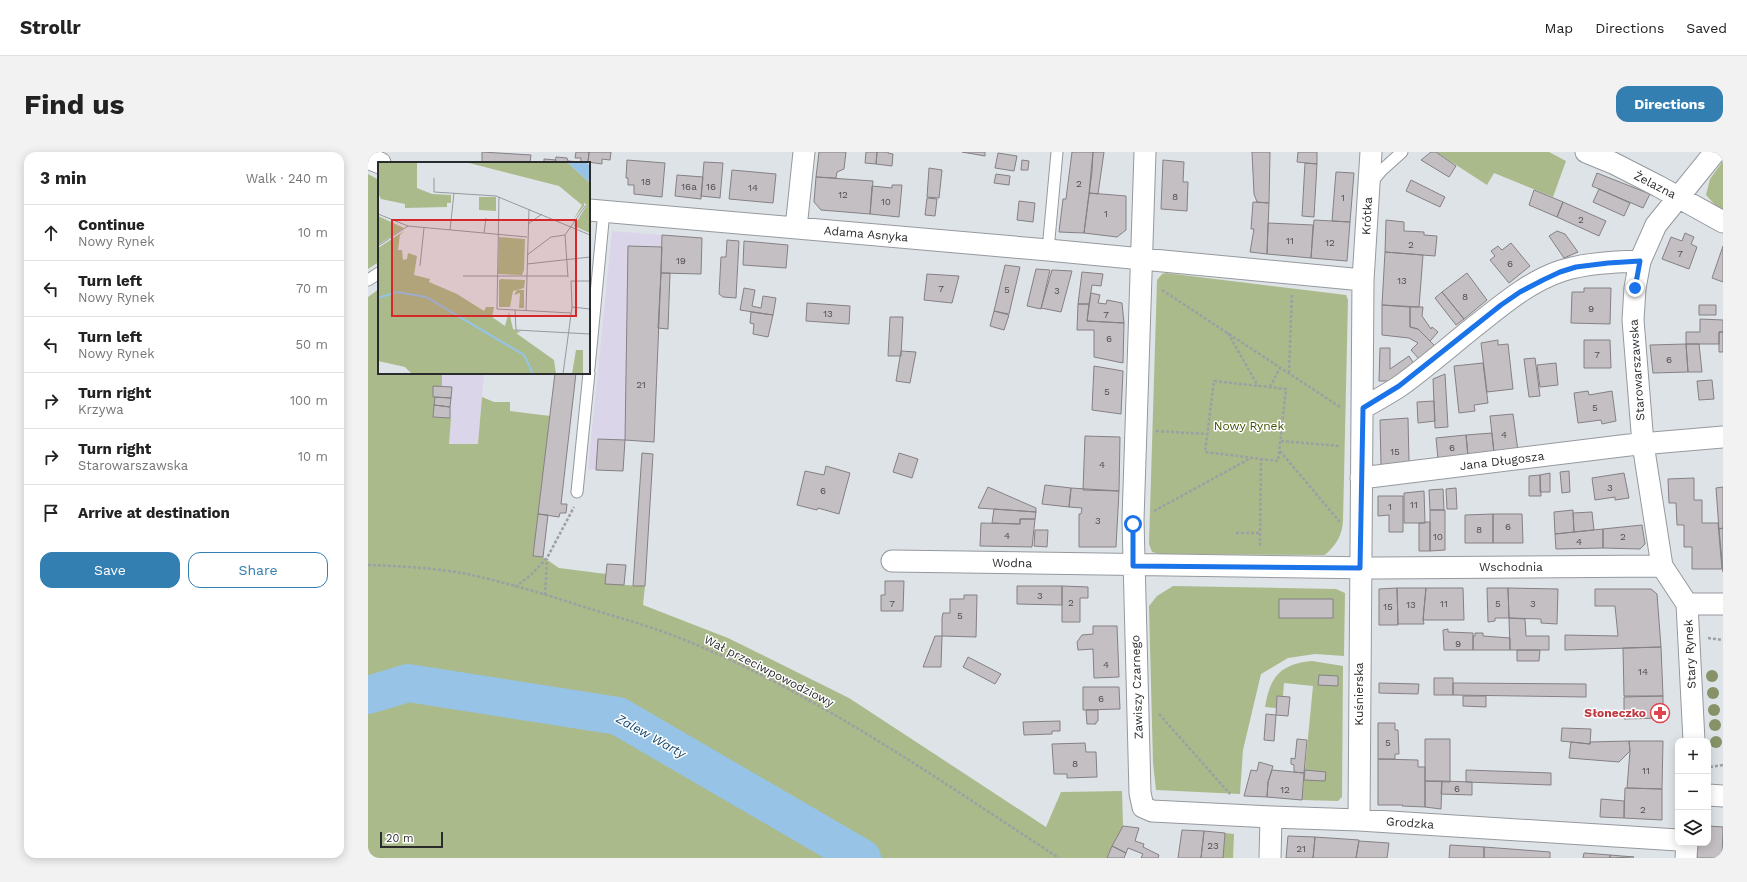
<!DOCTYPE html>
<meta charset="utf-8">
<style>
:root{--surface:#fff;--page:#f2f2f2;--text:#222;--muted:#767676;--line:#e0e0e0;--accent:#337fb2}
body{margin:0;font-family:"Work Sans",sans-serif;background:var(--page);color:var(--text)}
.controls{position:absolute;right:12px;bottom:12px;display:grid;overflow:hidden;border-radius:8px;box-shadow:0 2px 10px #0003}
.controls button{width:36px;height:36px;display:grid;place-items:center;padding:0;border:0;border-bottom:1px solid var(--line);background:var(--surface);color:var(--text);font:20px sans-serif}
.scale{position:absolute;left:12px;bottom:10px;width:63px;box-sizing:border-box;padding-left:4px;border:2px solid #292b2d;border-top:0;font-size:11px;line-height:14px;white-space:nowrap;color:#292b2d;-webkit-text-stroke:3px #fff;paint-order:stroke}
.stop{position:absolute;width:12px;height:12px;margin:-9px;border:3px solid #1a73e8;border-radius:50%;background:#fff}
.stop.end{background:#1a73e8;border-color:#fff;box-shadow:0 1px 4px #0008}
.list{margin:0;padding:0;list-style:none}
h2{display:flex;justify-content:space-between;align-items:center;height:52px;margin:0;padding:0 16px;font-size:17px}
h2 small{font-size:13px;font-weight:400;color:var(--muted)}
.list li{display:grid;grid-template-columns:26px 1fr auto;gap:12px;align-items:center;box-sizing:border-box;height:56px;padding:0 16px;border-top:1px solid var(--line)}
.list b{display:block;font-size:15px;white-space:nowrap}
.list p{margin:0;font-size:13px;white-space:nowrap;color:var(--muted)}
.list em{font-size:13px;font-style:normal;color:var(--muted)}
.actions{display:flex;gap:8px;padding:12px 16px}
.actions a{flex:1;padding:9px 0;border:1px solid var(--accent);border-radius:12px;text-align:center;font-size:14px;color:var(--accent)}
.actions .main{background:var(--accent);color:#fff}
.icon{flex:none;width:22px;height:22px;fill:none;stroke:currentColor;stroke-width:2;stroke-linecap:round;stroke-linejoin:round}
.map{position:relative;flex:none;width:1355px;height:706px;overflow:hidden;border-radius:12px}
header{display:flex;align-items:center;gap:24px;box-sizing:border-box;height:56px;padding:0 20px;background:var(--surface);border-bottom:1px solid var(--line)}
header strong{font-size:19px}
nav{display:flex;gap:22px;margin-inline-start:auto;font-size:14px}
.intro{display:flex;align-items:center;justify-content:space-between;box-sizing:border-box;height:96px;padding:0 24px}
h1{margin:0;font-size:28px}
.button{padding:10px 18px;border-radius:12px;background:var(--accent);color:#fff;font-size:14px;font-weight:700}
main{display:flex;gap:24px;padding:0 24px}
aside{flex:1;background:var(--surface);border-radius:12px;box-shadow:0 2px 10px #0003}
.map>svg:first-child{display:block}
.commercial{fill:#dbd5ea}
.green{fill:#abba8a}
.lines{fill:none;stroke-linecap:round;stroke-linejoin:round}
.river{stroke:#96c3e6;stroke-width:38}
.building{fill:#c4bfc3;stroke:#848084}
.lane-casing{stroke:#95999e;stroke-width:13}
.street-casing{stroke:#95999e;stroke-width:23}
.path{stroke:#9ca0a4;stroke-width:2.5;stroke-dasharray:3 2;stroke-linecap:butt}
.lane{stroke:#fff;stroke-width:11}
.street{stroke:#fff;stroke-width:21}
.tree{fill:#879268}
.route{stroke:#1a73e8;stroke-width:5}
.labels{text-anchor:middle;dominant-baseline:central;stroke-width:3;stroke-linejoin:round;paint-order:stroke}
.number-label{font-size:10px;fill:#505052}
.street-label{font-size:12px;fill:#292b2d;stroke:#fff}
.park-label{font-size:12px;fill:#3f5000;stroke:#fff}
.health-label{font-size:12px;font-weight:bold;fill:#be3a42;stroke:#fff;text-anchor:end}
.water-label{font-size:13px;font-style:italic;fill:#1a4c6f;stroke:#fff}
.inset-river{fill:none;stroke:#96c3e6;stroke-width:2}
.inset-road{fill:none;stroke:#96999d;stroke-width:1}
.view{fill:#d62828;fill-opacity:0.15;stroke:#d62828;stroke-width:2}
.inset-edge{fill:none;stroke:#292b2d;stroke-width:2}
</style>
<header>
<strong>Strollr</strong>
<nav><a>Map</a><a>Directions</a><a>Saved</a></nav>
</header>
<div class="intro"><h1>Find us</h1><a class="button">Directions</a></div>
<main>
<aside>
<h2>3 min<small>Walk · 240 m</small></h2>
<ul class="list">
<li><svg class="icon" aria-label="ahead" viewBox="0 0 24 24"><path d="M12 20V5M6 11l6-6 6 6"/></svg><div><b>Continue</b><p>Nowy Rynek</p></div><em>10 m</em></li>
<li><svg class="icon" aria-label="left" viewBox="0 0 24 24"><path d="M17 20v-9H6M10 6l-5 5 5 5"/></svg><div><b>Turn left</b><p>Nowy Rynek</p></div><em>70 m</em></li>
<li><svg class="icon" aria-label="left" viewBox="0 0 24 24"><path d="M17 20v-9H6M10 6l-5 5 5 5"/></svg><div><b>Turn left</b><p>Nowy Rynek</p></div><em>50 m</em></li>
<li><svg class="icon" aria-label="right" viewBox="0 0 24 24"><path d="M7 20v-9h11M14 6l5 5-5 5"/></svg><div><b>Turn right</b><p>Krzywa</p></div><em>100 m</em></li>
<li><svg class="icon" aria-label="right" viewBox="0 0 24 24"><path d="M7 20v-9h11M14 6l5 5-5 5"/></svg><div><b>Turn right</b><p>Starowarszawska</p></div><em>10 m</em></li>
<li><svg class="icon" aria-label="arrive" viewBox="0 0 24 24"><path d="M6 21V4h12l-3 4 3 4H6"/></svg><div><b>Arrive at destination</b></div></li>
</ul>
<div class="actions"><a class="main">Save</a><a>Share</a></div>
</aside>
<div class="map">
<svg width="1355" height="706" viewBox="0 0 1355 706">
<rect width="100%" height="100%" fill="#dee3e8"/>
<path class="commercial" d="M244,79l50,4 -8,207 -29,-2 -2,31 -35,-2z
M46,221h70l-6,71h-39z"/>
<path class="green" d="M1068,0h113l17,9 -13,36 -59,-24 -7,12z
M1355,9v53l-17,-19 4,-16z
M0,22l11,6v82l-11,7z
M798,121l180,22 2,5 -5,221c-1,15 -7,24 -18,34l-165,-1 -8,-2 -3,-8 8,-264 5,-6z
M11,137v84h63v14h-9v10h2l-2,20 18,1 -2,26h29l4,-47 12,5h16v9l40,5 -17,140 10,1 16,11 47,6v10l39,2 -2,19 85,33 121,60 197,129 15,-35 61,-1 1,35 -16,32h-739v-561z
M805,434l163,3 9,4 -1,63 -29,-2 -27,4 -27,16 -18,76 -3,44 -84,-4 -3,-27 -4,-157 8,-10z
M944,509l31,5 -1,131 -4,4 -36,-1 11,-114 -29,-3 -1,13h-6l-1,12 -11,-1c5,-30 15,-43 47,-46z
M857,681l9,1 -1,24h-10z"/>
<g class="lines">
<path class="river" d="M0,543l40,-12 210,33 244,142"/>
</g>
<path class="building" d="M114,0l49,3 -1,8h-48z
M208,0h13l-1,11h-33l1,-6 11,1 1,3 13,1v-4h-6z
M221,0h22l-1,8 -8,-1v5l-14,-2z
M451,0h27l-2,17 -7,3 -1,6 -20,-1z
M498,0h11l-1,12 -11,-1z
M509,0h11v1l5,1 -1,12 -16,-2z
M594,0h23v4z
M704,0h21l-1,20 -8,61 -25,-1 4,-33h3z
M725,0h11l-6,42 -9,-1z
M884,0h18l-1,51 -12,-1 -3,-8z
M930,0h19v12l-20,-2z
M1063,0h5l20,14 -7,11 -28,-17z
M630,1l19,3 -3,15 -19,-3z
M176,7l12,1 -1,3h-11z
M259,8l38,3 -3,34 -28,-3v-9h-6v-7h-2z
M654,8l7,1 -1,9h-7z
M795,8l21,2 -1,20h5l-1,29 -26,-2z
M336,10l19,1 -3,35 -19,-2z
M937,11l12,1 -3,53 -12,-1z
M561,16l13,2 -3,28 -12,-1z
M364,18l44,4 -3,29 -44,-4z
M968,20l18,1 -4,49 -18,-1z
M1229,21l53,21 -7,14 -51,-22z
M628,22l14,2 -1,9 -15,-2z
M309,23l26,2 -2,22 -26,-3z
M448,25l57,4 -3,33 -49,-4 -7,-8z
M1043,28l34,17 -5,10 -34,-16z
M524,33h10l-3,32 -29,-3 2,-28 20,2z
M1231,37l31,14 -6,13 -31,-14z
M1166,38l29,12 -6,15 -28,-12z
M721,41l37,3v34l-9,7 -33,-4z
M559,46l10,1 -2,17 -10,-1z
M651,49l16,2 -2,19 -16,-2z
M885,50l16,1 -2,51 -17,-2 4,-23h-3z
M1195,50l43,19 -7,15 -42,-19z
M946,68l36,2 -3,39 -36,-3z
M1018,68l18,2v9l20,1v3l13,1 -2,20 -50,-4z
M900,71l45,2 -2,33 -44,-4z
M1189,79l8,3 13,18 -14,6 -15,-22z
M1317,81l9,4 -3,7 6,3 -8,22 -27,-10 9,-22 11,4z
M294,83l40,3 -1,36 -40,-1z
M359,88l12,1 -3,57 -13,-1 -4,-3 2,-37h5z
M376,89l44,4 -2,23 -43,-3z
M1143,91l19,23 -21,17 -19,-23 5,-4 -4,-5 7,-5 4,4z
M260,94l34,1 -8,195 -29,-2z
M1355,94v36l-11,-4z
M1017,100l38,3 -4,52 -37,-2z
M637,113l15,2 -11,47 -15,-3z
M668,117l14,1 -9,39 -14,-3z
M684,118l20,1 -11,41 -20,-4z
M714,120l21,2 -2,12 -9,-1 -3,19h-11z
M293,121h9l-2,56 -10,-1z
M1099,121l20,27 -23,19 -22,-27z
M559,122l32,2 -7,27 -28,-3z
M376,136l11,2 -3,16 9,2 2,-12 13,2 -3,17 -33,-5z
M1216,136h27l-1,36 -39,-1 1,-31h12z
M1074,140l22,27 -8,6 -21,-27z
M723,141l9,2 -2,8 8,1 1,-4 15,3 2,20 -37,-2z
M439,151l43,3 -1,18 -43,-3z
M710,152h11l-2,17 37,2 -1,40 -29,-6v-27h-17z
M1014,153l28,2v20l8,2 17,17 -15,14 -9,-10 7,-7 -9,-5 -27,-3z
M1331,153h17v10h-17z
M1042,155h13l-1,9 9,13 1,-2 6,5 -8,9 -12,-12 -8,-2z
M626,159l15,4 -5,15 -14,-4z
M383,160l22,3 -5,22 -15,-3 1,-10 -4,-1z
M522,165h13l-2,39h-13z
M1332,167l23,1v12h-4v12h-33v-12h14z
M1351,180h4v20h-4z
M1130,188v5l10,-1 5,45 -26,3 -6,-49z
M1216,188h26l1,28h-27z
M1318,192l2,28 -35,1 -3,-28z
M1318,192h13l3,28h-14z
M1012,196h10v21l19,-13 5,8 -24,17h-11z
M533,199l15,1 -6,31 -14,-2z
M1167,206l5,38 -11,1 -5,-38z
M1115,211l5,40 -14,2 1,6 -16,2 -5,-47z
M1188,211l2,22 -18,2 -3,-22z
M726,214l29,5 -2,43 -29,-4z
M187,221h21l-15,131h6l-1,9h-6l-1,4 -21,-3z
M1077,222l3,53 -13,1 -2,-49z
M1344,228l2,19 -15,1 -2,-19z
M65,234l19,1 -1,11 -18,-1z
M1220,239l1,4 23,-4 4,30 -14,3 -1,-4 -23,3 -4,-30z
M67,245l16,1 -1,9 -16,-2z
M1066,249l1,20 -17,2 -1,-21z
M66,253l16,2v11l-17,-1z
M1145,262l5,37 -24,2 -4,-37z
M1040,266l1,44 -28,3 -1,-45z
M1124,281l2,20 -26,3 -2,-21z
M1098,283l2,21 -30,3 -2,-21z
M717,284l35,1 -1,54 -36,-1z
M230,287l27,1 -2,31 -27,-1z
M274,301l11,1 -8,132h-12z
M531,301l19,6 -6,19 -19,-6z
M458,314l24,7 -11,41 -21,-6 -1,2 -20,-5 8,-34 19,4z
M1201,319l1,21 -8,1 -2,-21z
M1182,321v19h-10v-17z
M1256,321l5,25 -14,2v-3l-20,3 -3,-22z
M1172,323l1,21h-12v-20z
M1326,326v22h8v23h16l4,46h-30v-22h-8v-22h-7l-1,-22h-7l-1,-24z
M677,333l26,3 -2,19 -27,-3z
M620,335l48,21v4l-58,-4z
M1355,335v41l-4,1 -3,-41z
M703,336l48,3 -3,56h-37v-33h2l1,-6 -13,-1z
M1088,336l1,21h-10l-1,-20z
M1075,337l1,21h-14l-1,-20z
M1056,339l1,32h-21v-30z
M1010,344h25v36h-14v-17l-11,1z
M626,357l42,3 -1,7h-15v5l-28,-1z
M1062,358h15v40l-15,1z
M1205,358l1,22 -19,2 -1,-22z
M1224,360l2,18 -20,2 -1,-19z
M170,362l10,1 -5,42 -10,-1z
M1125,362v29h-28v-28z
M1125,362h29l1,29h-30z
M652,367h15l-3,28 -52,-1 1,-23 39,1z
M1057,370h5v29h-11v-28h6z
M1274,373l3,19 -5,5 -37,-1v-19z
M1355,376v44l-4,-43z
M1235,377v19l-47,1 -1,-15z
M667,378h13l-1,17 -13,-1z
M239,412l19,1 -2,20 -19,-1z
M517,429h19l-1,30h-22v-16h4z
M649,434h45v19l-45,-1z
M694,434l26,1v11h-8v24h-18z
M1029,436l1,37h-19v-36z
M1029,436h29l-3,32 1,4h-26z
M1058,436h37l1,32h-41z
M1119,436h21l1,30h-14v3l-7,1z
M1140,436l50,1 -1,35 -16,-1v-4l-32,-1z
M1227,437h56l6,5 4,53 -96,3v-15l53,1 -3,-30h-20z
M596,443h13l-1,42 -34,-1v-18l1,-5h7v-14h14z
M911,447h54v19h-54z
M1141,466l16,1 1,17h23v14h-39z
M725,474h24l2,51 -25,1 -1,-29 -15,1 -1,-8 5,-7 11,-1z
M1080,477v3l25,1v17h-29l-1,-20z
M1107,481h8v3l27,2v12h-37v-14h2z
M567,484h7l-1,31h-18z
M1293,495l2,49h-39l-1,-48z
M1149,498h23l-1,11h-22z
M600,505l33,17 -6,10 -32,-17z
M951,523l19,1v10l-20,-1z
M1066,526h19v17h-19z
M1011,531l40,1 -1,10 -39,-1z
M1085,531l133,1v13l-133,-2z
M715,535h36l1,22 -37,1z
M909,544l13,1 -2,19 -12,-1z
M1095,544h23v11l-23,-1z
M1295,544v22l-39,1v-22z
M718,558h12v11l-2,1v2h-9z
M898,562l10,1 -2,26 -10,-1z
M692,569v10h-8v3l-28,1 -1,-13z
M1010,571h17v7h3l1,24h-4v5h-17z
M1194,576l29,1 -1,15 -29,-3z
M929,587l10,1 -3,33 -10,-1v-7l-3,-1v-6l4,1z
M1057,587h25v43l-25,-1z
M1261,589l1,10 -11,11 -50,-4 2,-16 19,2v-2z
M1261,589h34l-1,48 -35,-1 3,-37z
M717,591l1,9h10l1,25 -30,1v-4h-13l-2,-30z
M1010,607l40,1v7h7v40l-23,-1 1,-1h-25z
M891,610l14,4 -5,16 -1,15 -23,-1 7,-26 6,1z
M904,618l32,3 -2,27 -35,-3 1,-15z
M937,618l21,2 -1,9 -21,-1z
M1098,618l85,3v12l-85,-3z
M1057,629h17l-1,28 -16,-2z
M1074,629l30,1v13l-31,-1z
M1257,636l37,1v31l-38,-2z
M1233,647l23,2v17l-24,-1z
M755,674l16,2 -4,13 9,3 -1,3 16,8 -1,3h-17l2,-4 -15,-6 -2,5 -14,-7z
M1340,674l15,1 -1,31h-25l1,-15h10z
M814,678l22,1 -3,27h-23z
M836,679l21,2 -2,25h-22z
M920,684l27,1 -2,21h-27z
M947,685l44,3 -3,18h-43z
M991,689l30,2 -2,15h-31z
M1082,693l34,2v11h-35z
M744,694l14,7 -2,5h-17z
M1116,695l66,5v6h-66z
M1216,701l26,2v3h-27z
M1242,703l24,2 -24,1z"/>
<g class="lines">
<g class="lane-casing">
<path id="lane" d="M1003,31l10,-12 21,-19
M680,98l9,-98
M0,128l11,-7
M221,216l15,-157
M209,340l12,-119"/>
</g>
<g class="street-casing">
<path id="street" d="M777,0l-12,368 7,273 3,14 9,4 119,6 88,3 319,20
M1218,0l27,11 45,23 65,36
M0,6l12,5
M221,58l459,40 315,30
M428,76l8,-76
M995,256c12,-7 25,-14 37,-22 25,-18 49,-39 74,-59 27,-21 54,-45 87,-56 25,-8 52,-9 79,-10
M993,326l268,-33 94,-8
M524,409l484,7 286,-2
M1319,452l-25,-38 -19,-122 -10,-124 2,-32 5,-27 16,-36 59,-73
M1319,452l7,137
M1319,452h36
M1340,643l15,1
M991,668l4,-540 8,-128
M902,706l1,-41
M1318,706l1,-15"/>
</g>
<path class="path" d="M794,138l178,117
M860,181l30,53
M921,221l3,-80
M846,229l72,8 -8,72 -73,-9z
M902,235l10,-19
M788,279l51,3
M913,289l59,5
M912,299l59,70v1
M786,359l97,-53
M868,381h24
M892,394l1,-87
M0,413c31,1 68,3 99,9 37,8 78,20 114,32 39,12 79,23 116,39 129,55 245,137 362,213
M147,435l15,-11 17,-18 27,-51
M177,443l2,-36
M1340,486l15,2
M791,562l71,80
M1342,615l13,-2"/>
<use href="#lane" class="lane"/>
<use href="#street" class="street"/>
</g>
<g class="tree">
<circle cx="1344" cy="524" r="6"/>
<circle cx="1345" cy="541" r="6"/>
<circle cx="1346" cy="558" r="6"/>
<circle cx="1347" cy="573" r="6"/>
<circle cx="1348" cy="590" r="6"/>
</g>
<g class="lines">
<path class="route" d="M765,372v42l227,2 3,-160 36,-22 102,-81 19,-13 23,-12 17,-8 16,-5 32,-4 32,-2 -5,27"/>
</g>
<defs>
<g id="pharmacy-ring" transform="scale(1)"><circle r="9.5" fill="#fff" stroke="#e0444e" stroke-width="1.5"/><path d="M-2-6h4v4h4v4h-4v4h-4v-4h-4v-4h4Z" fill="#e0444e"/></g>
</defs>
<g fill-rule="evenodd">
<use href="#pharmacy-ring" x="1292" y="561"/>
</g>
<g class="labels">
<g class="number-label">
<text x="278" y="29">18</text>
<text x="711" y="31">2</text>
<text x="321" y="34">16a</text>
<text x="343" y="34">16</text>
<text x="385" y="35">14</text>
<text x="475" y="42">12</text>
<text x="807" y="44">8</text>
<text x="975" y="45">1</text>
<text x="518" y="49">10</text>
<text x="738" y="61">1</text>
<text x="1213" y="67">2</text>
<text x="922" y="88">11</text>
<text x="962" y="90">12</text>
<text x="1043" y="92">2</text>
<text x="1312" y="101">7</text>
<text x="313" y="108">19</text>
<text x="1142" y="111">6</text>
<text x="1034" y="128">13</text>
<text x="573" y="136">7</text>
<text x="639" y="137">5</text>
<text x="689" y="138">3</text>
<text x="1097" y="144">8</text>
<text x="1223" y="156">9</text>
<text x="460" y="161">13</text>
<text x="738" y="162">7</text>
<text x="741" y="186">6</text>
<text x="1229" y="202">7</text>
<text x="1301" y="207">6</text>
<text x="273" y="232">21</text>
<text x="739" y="239">5</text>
<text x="1227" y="255">5</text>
<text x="1136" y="282">4</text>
<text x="1084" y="295">6</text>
<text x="1027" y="299">15</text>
<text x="734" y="312">4</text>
<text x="1242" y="335">3</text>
<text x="455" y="338">6</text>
<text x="1046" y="352">11</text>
<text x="1022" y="354">1</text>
<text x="730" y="368">3</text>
<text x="1140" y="374">6</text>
<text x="1111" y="377">8</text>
<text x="639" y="383">4</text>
<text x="1070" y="384">10</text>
<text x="1255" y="384">2</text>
<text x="1211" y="389">4</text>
<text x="672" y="443">3</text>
<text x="703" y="450">2</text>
<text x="524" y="451">7</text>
<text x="1076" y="451">11</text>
<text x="1130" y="451">5</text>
<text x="1165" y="451">3</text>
<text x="1043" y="452">13</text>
<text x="1020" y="454">15</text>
<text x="592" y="463">5</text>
<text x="1090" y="491">9</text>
<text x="738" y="512">4</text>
<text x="1275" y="519">14</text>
<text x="733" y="546">6</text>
<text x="1020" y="590">5</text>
<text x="707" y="611">8</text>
<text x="1278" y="618">11</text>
<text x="1089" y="636">6</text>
<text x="917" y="637">12</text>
<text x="1275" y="657">2</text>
<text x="845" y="693">23</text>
<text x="933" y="696">21</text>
</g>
<g class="street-label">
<text transform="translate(1287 33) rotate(27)">Żelazna</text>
<text transform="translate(999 64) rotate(-87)">Krótka</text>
<text transform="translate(498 82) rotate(5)">Adama Asnyka</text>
<text transform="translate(1269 218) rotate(-94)">Starowarszawska</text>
<text transform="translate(1134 309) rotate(-7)">Jana Długosza</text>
<text transform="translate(644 411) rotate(1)">Wodna</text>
<text x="1143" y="415">Wschodnia</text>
<text transform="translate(1322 502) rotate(-93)">Stary Rynek</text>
<text transform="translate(401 519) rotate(27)">Wał przeciwpowodziowy</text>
<text transform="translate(769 535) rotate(-92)">Zawiszy Czarnego</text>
<text transform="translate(991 542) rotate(-90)">Kuśnierska</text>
<text transform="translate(1042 671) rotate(4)">Grodzka</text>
</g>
<g class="park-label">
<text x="881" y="274">Nowy Rynek</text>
</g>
<g class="health-label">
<text x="1278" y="561">Słoneczko</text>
</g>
<g class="water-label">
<text transform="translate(283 584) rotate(29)">Zalew Warty</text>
</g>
</g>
<g transform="translate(10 10)">
<rect width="212" height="212" fill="#dee3e8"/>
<path d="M0,0h39v26l15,6 19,1v8h-4v4l-42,1v-4l-24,-5 -3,-6zM87,0h102l23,21v50l-16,-7 13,-21 -3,-2v3l-11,14 9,-15 -23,-19zM101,35h17v14l-17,-1zM0,54l26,12 -26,17zM26,69l-4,4 -2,15h4l1,10 4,-1 1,-6 9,3 -3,19 16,4 -1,3 28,12 27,17 2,-4h8l-2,10 13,9 4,-14 4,17 8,3 -5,1 38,27 2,14h-144l-7,-7 -27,-6v-113zM121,75l26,2 -1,31 -2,5 -24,-1zM123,117l24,1 -1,8 -11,3 -3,16h-11v-27zM139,128h7v18h-5l1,-15 -6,2zM198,188h7v24h-11z" fill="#abba8a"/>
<path d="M189,0h19l4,4v17z" fill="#96c3e6"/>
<path class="inset-river" d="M0,136l19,-6 29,5 98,58 9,19"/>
<path class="inset-road" d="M56,16v14l62,4 94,39M121,35l-2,112 74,4M0,52l30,12 119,11M150,62l14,-10M72,68l4,-37M106,71l2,-15M0,84l30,-20M149,93l24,-18 14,-2M149,102l63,-7M42,104l4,-38M85,114h105M190,115l-3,-42 21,-30M193,119h19M194,145l18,2M137,148l1,20 74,4M148,149l3,-102M185,212l9,-67 -1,-26"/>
<path class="view" d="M14,58h184v96h-184z"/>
<rect width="212" height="212" class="inset-edge"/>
</g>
</svg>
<div class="controls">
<button>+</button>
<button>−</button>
<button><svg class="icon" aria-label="layers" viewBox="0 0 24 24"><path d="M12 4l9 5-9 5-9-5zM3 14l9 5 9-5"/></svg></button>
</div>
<div class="scale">20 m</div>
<div class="stop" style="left:765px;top:372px"></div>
<div class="stop end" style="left:1267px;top:136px"></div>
</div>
</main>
